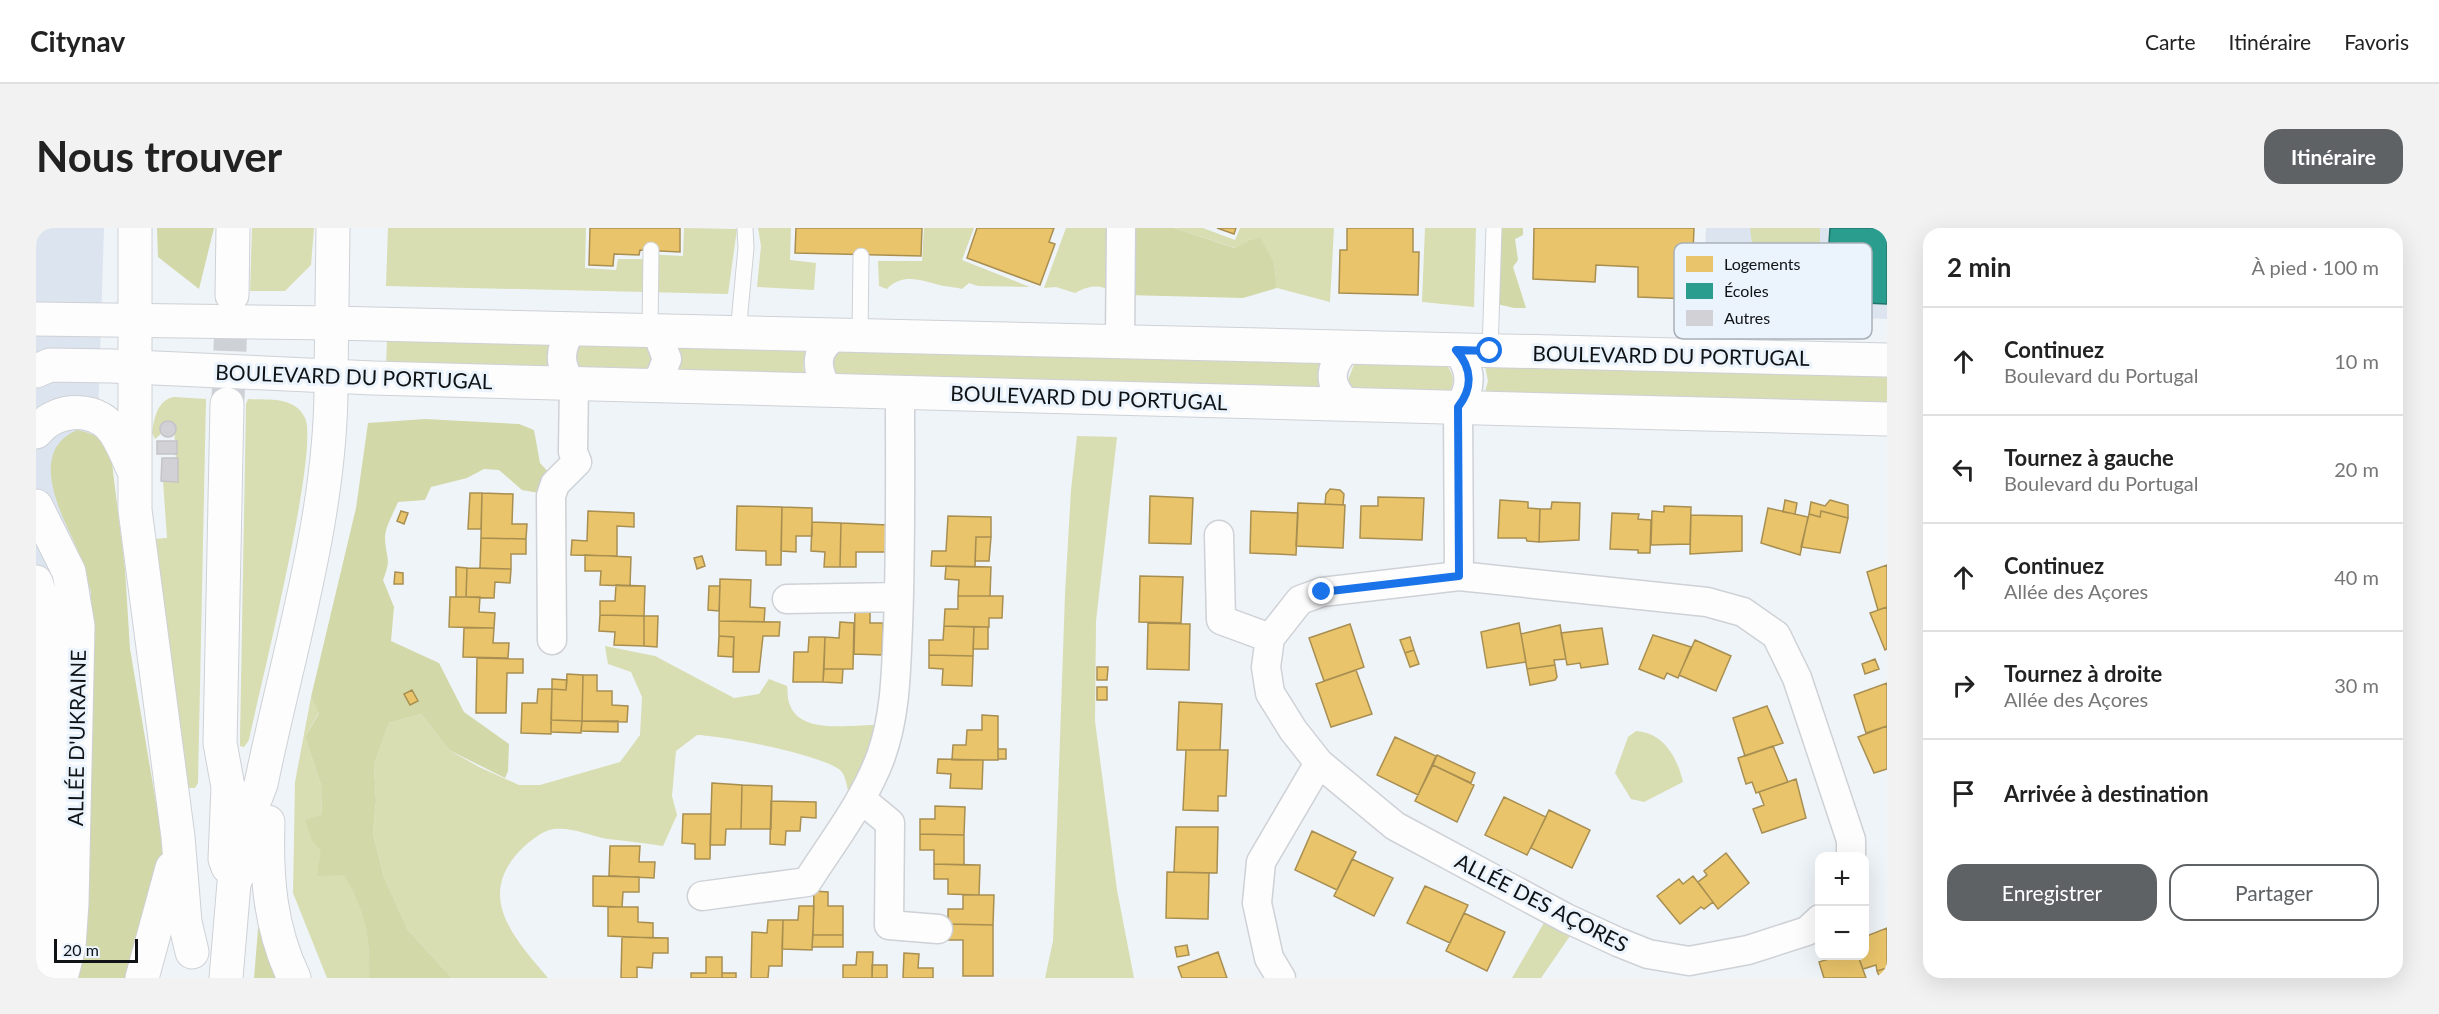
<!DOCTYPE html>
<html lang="fr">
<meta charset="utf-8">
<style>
:root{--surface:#fff;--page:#f2f2f2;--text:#222;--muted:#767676;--line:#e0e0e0;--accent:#5e6265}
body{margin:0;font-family:Lato,sans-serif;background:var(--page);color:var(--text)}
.controls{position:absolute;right:18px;bottom:18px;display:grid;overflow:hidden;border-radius:12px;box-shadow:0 6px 24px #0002}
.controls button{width:54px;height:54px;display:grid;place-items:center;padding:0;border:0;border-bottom:2px solid var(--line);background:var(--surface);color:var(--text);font:30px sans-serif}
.scale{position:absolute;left:18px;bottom:15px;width:84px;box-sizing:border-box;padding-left:6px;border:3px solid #101316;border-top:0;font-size:16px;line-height:21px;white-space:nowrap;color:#101316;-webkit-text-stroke:4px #ebf4fd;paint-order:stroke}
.stop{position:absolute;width:18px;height:18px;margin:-14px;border:4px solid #1a73e8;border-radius:50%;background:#fff}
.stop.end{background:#1a73e8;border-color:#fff;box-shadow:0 2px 6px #0008}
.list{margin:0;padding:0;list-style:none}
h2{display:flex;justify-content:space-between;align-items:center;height:78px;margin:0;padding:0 24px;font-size:26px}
h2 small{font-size:20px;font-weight:400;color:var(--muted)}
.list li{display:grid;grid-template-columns:39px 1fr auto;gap:18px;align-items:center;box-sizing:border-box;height:108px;padding:0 24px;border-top:2px solid var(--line)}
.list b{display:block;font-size:22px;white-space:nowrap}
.list p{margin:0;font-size:20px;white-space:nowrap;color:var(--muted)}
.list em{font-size:20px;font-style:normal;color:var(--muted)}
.actions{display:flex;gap:12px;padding:18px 24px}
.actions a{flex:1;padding:14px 0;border:2px solid var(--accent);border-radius:18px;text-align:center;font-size:21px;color:var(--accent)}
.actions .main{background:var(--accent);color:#fff}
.icon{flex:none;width:33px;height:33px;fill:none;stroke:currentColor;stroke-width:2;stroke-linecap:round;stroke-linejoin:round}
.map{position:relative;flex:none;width:1851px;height:750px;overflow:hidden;border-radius:18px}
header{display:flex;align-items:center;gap:36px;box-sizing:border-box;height:84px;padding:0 30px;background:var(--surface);border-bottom:2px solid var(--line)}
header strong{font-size:28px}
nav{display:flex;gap:33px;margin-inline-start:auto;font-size:21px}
.intro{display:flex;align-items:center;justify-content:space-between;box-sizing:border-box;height:144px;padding:0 36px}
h1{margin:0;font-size:42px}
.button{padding:15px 27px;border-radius:18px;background:var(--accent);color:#fff;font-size:21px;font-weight:700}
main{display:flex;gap:36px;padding:0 36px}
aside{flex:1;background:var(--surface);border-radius:18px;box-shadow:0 6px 24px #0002}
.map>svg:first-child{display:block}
.built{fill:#dce4ef}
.green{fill:#d8ddb2}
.forest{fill:#d2d8a7}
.homes{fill:#e9c46a;stroke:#a88f51;stroke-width:1.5}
.schools{fill:#2a9d8f;stroke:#22746b;stroke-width:1.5}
.building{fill:#d2d2d6;stroke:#c4c4c8;stroke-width:1.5}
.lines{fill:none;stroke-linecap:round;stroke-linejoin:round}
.trunk-tunnel{stroke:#ced2d7;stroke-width:33;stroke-dasharray:33 16;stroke-linecap:butt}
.service-casing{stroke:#ced1d5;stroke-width:17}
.minor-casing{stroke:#ced1d5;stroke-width:31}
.tertiary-casing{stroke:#ced1d5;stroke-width:35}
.primary-casing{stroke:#ced1d5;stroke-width:35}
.trunk-casing{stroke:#ced1d5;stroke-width:35}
.service{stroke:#fdfdfe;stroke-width:15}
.minor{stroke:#fdfdfe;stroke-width:28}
.tertiary{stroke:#fdfdfe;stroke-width:33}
.primary{stroke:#fdfdfe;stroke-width:33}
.trunk{stroke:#fdfdfe;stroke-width:33}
.route{stroke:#1a73e8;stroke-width:8}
.labels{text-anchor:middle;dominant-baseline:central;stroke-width:6;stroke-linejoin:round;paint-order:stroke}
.street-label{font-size:21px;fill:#101316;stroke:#ebf4fd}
.key{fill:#ebf4fd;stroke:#a9b0b8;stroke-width:1.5}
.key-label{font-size:16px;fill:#101316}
</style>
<header>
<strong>Citynav</strong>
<nav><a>Carte</a><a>Itinéraire</a><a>Favoris</a></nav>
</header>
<div class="intro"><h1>Nous trouver</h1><a class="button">Itinéraire</a></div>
<main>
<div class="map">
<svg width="1851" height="750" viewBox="0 0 1851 750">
<rect width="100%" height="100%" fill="#eff4f9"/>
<path class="built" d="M0,0h68l-13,415 -15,335h-40z
M1670,0h181v91l-185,-7z"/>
<path class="green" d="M216,0h62l-3,37 -26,26h-35z
M352,0h198l-1,40 31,2 2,-11h25l1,-5 39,2 1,-28 53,1 -9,65 -342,-8z
M722,0h33l-1,32 26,3 -2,27 -57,-3 4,-41z
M888,0h50l-12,32 68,27 -52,-1 -9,-3 -7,6c-7,-2 -12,-2 -19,-3 -20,-5 -40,-14 -56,3l-8,-3 -1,-25h44z
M1030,0h49l-2,64c-14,-8 -23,-7 -38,1l-19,-6 -12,1z
M1138,0h29l32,12 5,-12h94l-4,74 -53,-14 -3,-25 -26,-22 -12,7z
M1389,0h51l-2,79 -52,-5z
M1714,0h70v44l-35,-1 4,-18 -16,-9h-21z
M514,111l4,28 -168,-1 1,-25z
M549,111l70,7 -3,28 -67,2 -12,-10 3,-20z
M636,112l137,3c-5,14 -9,25 -1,39l-131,-12z
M807,117l479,10c-5,15 -7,25 1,39l-481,-16 -9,-8c-2,-12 1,-17 10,-25z
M1407,132c10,13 14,20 4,36l-96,-7 -3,-9 7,-18z
M1449,138l402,3v41l-404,-11 5,-18z
M138,169l32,2 -8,384 -3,5h-5l-4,-3 -32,-246 13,-1 -4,-57 14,1 -3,-59 -10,-1 -4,6 1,6 -6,5 -3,-6c2,-14 5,-33 22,-36z
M212,171c20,1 47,-3 57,19 15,32 -46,273 -56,322l-5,7 -4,-1v-8l6,-334z
M1041,208l40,1 -21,184 -1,100 22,169 17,88h-89l8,-37 12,-347 6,-104z
M569,418l50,10 79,42 25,-4 10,-15 18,7c1,5 0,13 3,19 10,29 59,20 84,20l-4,42 -21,28c-2,-7 -3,-20 -9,-25 -20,-16 -116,-34 -143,-35l-21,16 -4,45 5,19 -14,31c-18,-3 -36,-5 -55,-7 -17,-3 -41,-14 -59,-9 -13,5 -24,15 -33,25 -39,46 2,87 32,123h-96l-44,-48 -24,-53 -11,-44 3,-33 -2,-35 15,-42 32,-9 28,36 30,17 40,18h21l80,-23 20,-27 2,-38 -11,-25 -23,-8z
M275,469l8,15 -14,25 16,48 1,29 -16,6c9,30 22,34 39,56 22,31 25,66 24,102h-42l-34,-85 2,-111z
M1600,503c28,2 41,26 47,51l-39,20 -13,-3 -16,-26 13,-36z
M1509,693l27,12 -31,45h-29z"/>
<path class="forest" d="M121,0h57l-15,61 -41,-32z
M1090,0h48l61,20 13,-7 12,-3 14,25 3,25 -34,10 -117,-3z
M1463,0h24v7l-8,4 3,21 -5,7 13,41h-12l-17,-4z
M389,191l94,5 15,6 6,33 11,12 -12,18 -17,-3 -23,-20 -15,-1 -17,9 -36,9 -6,13 -27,2c-4,10 -13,25 -13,36 1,22 7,19 -2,42l11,27 -3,34 48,22 25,49 45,32 -1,27 -3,7 -56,-28 -28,-36 -32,9 -15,42 2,35 -3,33 11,44 24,53 44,48h-83c1,-41 -3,-68 -25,-103l-27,1 4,-25 -9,-11 -7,-20 17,-6 -1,-29 -16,-48 14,-24 -8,-16 45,-189 12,-85z
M41,202c18,4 26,8 34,25l14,114 5,80 33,195v22l-35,112h-52l15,-386c-6,-21 -12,-41 -22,-61 -18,-38 -33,-83 8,-101z
M223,689l24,61h-29z"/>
<path class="homes" d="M554,0h90v24l-40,-2 -1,5 -25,-1 -1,12 -24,-1z
M760,0h126l-1,28 -126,-3z
M941,0h77l-5,14 6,2 -15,41 -73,-27z
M1181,0h19l-2,6z
M1311,0h66v24h6l-1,43 -79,-2 1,-43h7z
M1498,0h160l-3,71 -53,-2v-30l-42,-2 -1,17 -62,-3z
M1294,261l10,1 4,4 -1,11 -18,-1 1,-10z
M434,265h12l-1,36h-13z
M446,265l31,1 -1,30h15l-1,15 -45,-1z
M1114,268l43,2 -2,46 -42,-1z
M1342,269l46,1 -2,42 -62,-2 1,-32h17z
M1464,272l28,2v6l12,1 -1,33 -12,-1 -1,-3h-28z
M1749,272l12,3 -2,11 -12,-2z
M1794,272l18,5v13l-27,-7 -1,6 -11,-3 2,-12 14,4z
M1516,274l28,1 -1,37 -40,2 1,-33h11z
M1262,275l47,2 -2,43 -47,-2z
M701,278l45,1 -1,58h-15v-14l-30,-1z
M1628,278l27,1 -1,37 -39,1 1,-34 12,1z
M746,279l30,1v28h-16v16l-15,-1z
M1732,280l40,9 -8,38 -39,-12z
M365,283l7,2 -4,11 -7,-3z
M552,283l46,2v14l-17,-1v30l-46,-1 1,-15 15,1z
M1215,283l47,2 -2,42 -46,-2z
M1785,283l27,7 -8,35 -39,-6 8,-33 11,3z
M1576,285l27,1 -1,5 13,1 -1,33h-12v-3l-28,-1z
M1655,287l51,1v35l-52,3z
M912,288l43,1v20h-15l-1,30 -44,-1 1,-15h14z
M776,294l29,1 -1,44h-16l1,-15 -14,-1z
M805,295l46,2 -1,27h-30v15h-16z
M940,309h15l-2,24h-14z
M445,310l45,1v15h-15v15l-31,-1z
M549,327l46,2 -1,29 -30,-1 1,-14h-16z
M666,328l3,10 -8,3 -3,-11z
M1851,337v42l-9,3 -11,-38z
M910,338l45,1 -1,29h-32l1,-16 -14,-1z
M420,339l11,1 -1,29h-10z
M431,340l44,1 -1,14 -15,-1 -1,16 -28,-1z
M359,344l8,1v11h-9z
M1104,348l43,1 -2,46 -42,-1z
M684,351l31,1 -1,27 15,1 -1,14 -45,-1z
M580,357l29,1 -1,30 -44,-1v-14h15z
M673,358h11l-1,25 -11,-1z
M922,368h45l-1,22h-13v9l-45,-1 1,-17h13z
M414,369h30l-1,15 16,1 -1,15 -45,-1z
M1851,379v42l-2,1 -15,-37z
M819,381h15v14h13l-1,32 -28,-1z
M564,387l44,1v30l-30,-1 1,-13 -16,-1z
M608,388h14l-1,31 -13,-1z
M683,393l61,1 -1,14h-16l-4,36h-26l1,-35 -15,-1z
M804,394l14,1 -1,46h-29l1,-32 14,1z
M1112,395l42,1 -1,46 -42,-1z
M1483,395l7,39 -39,6 -6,-36z
M1314,396l14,43 -40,14 -15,-43z
M1524,397l6,34 -12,1 1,5 -28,4 -6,-35z
M908,398l30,1 -1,29 -44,-1v-15h14z
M938,399h14v22h-15z
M428,400h30l-1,15h16l-1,15 -45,-1z
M1566,400l6,36 -27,4 -1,-5 -13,2 -6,-32z
M1617,407l38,12 -13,31 -11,-5 -3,6 -25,-10z
M683,408l15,1 -1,20 -15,-1z
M773,409h16l-2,45h-30l1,-30h14z
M1374,409l4,13 -9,3 -5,-13z
M1659,412l36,16 -15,35 -37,-16z
M1378,422l5,14 -9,3 -5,-14z
M893,427l44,1 -1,30 -30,-1 1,-16 -14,-1z
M441,430l46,1v14h-16l-1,40h-30z
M1839,431l4,10 -14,5 -3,-10z
M1519,437l2,12 -2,3 -25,5 -3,-16z
M1061,439h11l-1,13h-10z
M788,441h19l-1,14 -19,-1z
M1320,442l16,44 -41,13 -15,-43z
M531,446l16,1 -1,46 -31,-1 1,-31 14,1z
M547,447h14v16h15v14l16,1 -1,16 -45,-1z
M516,451l15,1 -1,10 -14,-1z
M1851,455v43l-21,7 -12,-38z
M1061,459h10v13h-10z
M502,461h14l-1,45 -30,-1 1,-30h15z
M376,462l6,11 -8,4 -6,-11z
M1143,474l43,2 -2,46h-43z
M1731,478l16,37 -38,13 -12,-38z
M946,487l16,1v44h-46l1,-15h13l1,-15h15z
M515,492l31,1 -1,12 -30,-1z
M546,493h36v11l-37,-1z
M1851,498v43l-13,4 -16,-36z
M1359,509l41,19 -18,39 -41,-20z
M1737,518l15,36 -32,11 -4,-11 -6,2 -8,-26z
M962,521h8v10h-8z
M1150,522h42l-2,46h-8v15l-35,-1z
M1401,527l38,18 -4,10 -38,-18z
M902,531l45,1 -1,29 -32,-1 1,-14 -14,-1z
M1397,537l41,20 -17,37 -42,-21z
M1760,551l10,39 -44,15 -9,-24 11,-4 -5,-13z
M676,555l30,2 -1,44h-15l-1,16h-15z
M706,557l30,1 -1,43h-30z
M1468,569l42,20 -19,38 -42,-20z
M735,573l45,1v16l-15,-1 -1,14h-14l-1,14 -15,-1z
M899,578l30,1 -1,28 -44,-1v-15h15z
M1513,582l41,20 -18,38 -41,-20z
M647,586h28l-1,45h-15v-15l-13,-1z
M1140,599h42l-1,46 -43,-1z
M1276,603l44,21 -19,38 -42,-20z
M884,606l44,1v30l-30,-1v-14h-14z
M574,618h30l-1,16h16l-1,16 -45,-2z
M1690,625l23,30 -31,26 -20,-27 9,-7 -3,-4z
M1316,631l41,19 -19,38 -40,-20z
M898,636l46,1 -1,30 -31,-1v-15h-14z
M1131,644l42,1 -1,46 -42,-1z
M557,648l46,1v15h-16l-1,15 -29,-1z
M1657,648l20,26 -9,7 -3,-2 -21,17 -23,-28 22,-17 4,5z
M1389,658l43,19 -18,38 -43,-20z
M778,663l14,1v14h15v29h-30z
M927,667h31l-1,30 -45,-1v-15h15z
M763,678h15l-2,44 -30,-1 1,-29h15z
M572,679h30v15l15,1v15l-45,-2z
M1428,685l41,19 -18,39 -41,-20z
M732,692h15l-1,46h-13l-1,12h-17l1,-46 15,1z
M912,696l45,1v51h-30v-36h-15z
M1851,700v40l-10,3 -1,-6 -13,4 -5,-13h6v-19z
M777,707h30v12h-31z
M586,709l46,1v15h-15l-1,15 -15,-1v11h-16z
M1151,717l2,10 -12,2 -2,-10z
M821,724h16l-1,26h-29v-13h13z
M1182,724l9,26h-45l-4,-11z
M868,725l15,1 -1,14h15v10h-30z
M1802,728h20l8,22h-42l-5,-16z
M670,729h16v21h-31v-5h15z
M836,737h15v13h-15z
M1851,740v10h-7l-3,-7z
M686,745h14v5h-14z"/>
<path class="schools" d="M1794,0h57v76l-22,-1 -31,-30 1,-30h-6z"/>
<path class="building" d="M124 201a8 8 0 1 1 16 0a8 8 0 1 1-16 0Z
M121,213h20v13h-20z
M126,230h16v24l-17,-1z"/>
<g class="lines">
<path class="trunk-tunnel" d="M192,172l4,-105"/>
<g class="service-casing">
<path id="service" d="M614,103l1,-81
M702,105l8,-85 -1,-20
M824,108l1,-80
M1454,123l4,-123"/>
</g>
<g class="minor-casing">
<path id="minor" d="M1084,114l1,-114
M1312,119c-20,20 -21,38 0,57
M1420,122c16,18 17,38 2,57l1,169
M613,157l11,-8 7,-18 -8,-21 -9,-7
M793,163c-14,-22 -16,-42 9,-56
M1183,307l2,85 49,18
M751,371l112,-2
M516,412l-1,-144 4,-12 22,-22 -4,-10 1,-68c-17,-17 -15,-37 -1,-55
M825,571l29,24 -1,102 49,4
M666,668l105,-14c26,-41 57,-80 74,-126 15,-42 15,-86 17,-130 3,-78 2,-156 2,-233
M1784,691l-13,12 -59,19 -59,11 -41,-7 -30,-12 -52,-24 -171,-92 -76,-63 -26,-33 -23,-37 -4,-26 4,-29 30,-38 22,-8 137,-16 248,26 36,10 33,23 21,43 54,162v16
M1245,750l-12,-20 -12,-55 4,-41 58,-99"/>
</g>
<g class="tertiary-casing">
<path id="tertiary" d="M0,91l296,4 1555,37
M0,143l14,-6 62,1 261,12 1514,41
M0,278l33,66 9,54 -6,277 -3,43 -8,32
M0,354l12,41v18l-6,263 -2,44 -4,14"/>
</g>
<g class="primary-casing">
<path id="primary" d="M99,139v-139
M295,149l2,-149"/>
</g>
<g class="trunk-casing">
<path id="trunk" d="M196,67l1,-67
M99,139v143l43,327 7,85 7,30
M191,176l-7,339 8,44 -3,72 3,8
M0,204c17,-22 52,-27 73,-7 11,11 16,27 23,42
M232,594c-2,55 2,106 26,156
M106,750l30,-110
M190,750l8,-95 11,-24 7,-52 9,-23c27,-132 72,-273 70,-407"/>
</g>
<use href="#service" class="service"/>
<use href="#minor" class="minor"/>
<use href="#tertiary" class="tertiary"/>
<use href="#primary" class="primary"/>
<use href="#trunk" class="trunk"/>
</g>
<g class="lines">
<path class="route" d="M1286,364l137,-16 -1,-169c15,-19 14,-39 -2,-57l34,1"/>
</g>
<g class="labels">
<g class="street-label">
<text transform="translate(1635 127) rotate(1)">BOULEVARD DU PORTUGAL</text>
<text transform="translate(318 148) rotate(2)">BOULEVARD DU PORTUGAL</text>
<text transform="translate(1053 169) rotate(2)">BOULEVARD DU PORTUGAL</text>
<text transform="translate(40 510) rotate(-89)">ALLÉE D'UKRAINE</text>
<text transform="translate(1506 674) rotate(27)">ALLÉE DES AÇORES</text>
</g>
</g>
<rect x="1638" y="15" width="198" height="96" rx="9" class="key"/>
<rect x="1650" y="28" width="27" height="16" fill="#e9c46a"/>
<rect x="1650" y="55" width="27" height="16" fill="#2a9d8f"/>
<rect x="1650" y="82" width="27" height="16" fill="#d2d2d6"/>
<g class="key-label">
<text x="1688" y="42">Logements</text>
<text x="1688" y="69">Écoles</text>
<text x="1688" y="96">Autres</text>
</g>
</svg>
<div class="controls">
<button>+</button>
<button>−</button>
</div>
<div class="scale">20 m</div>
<div class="stop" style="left:1454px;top:123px"></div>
<div class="stop end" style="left:1286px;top:364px"></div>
</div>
<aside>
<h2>2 min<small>À pied · 100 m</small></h2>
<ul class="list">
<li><svg class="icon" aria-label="ahead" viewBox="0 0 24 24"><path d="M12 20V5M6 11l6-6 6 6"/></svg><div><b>Continuez</b><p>Boulevard du Portugal</p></div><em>10 m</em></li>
<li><svg class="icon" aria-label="left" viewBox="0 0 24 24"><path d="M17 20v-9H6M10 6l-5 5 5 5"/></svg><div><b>Tournez à gauche</b><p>Boulevard du Portugal</p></div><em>20 m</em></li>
<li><svg class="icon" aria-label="ahead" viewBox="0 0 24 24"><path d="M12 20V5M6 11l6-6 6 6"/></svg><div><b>Continuez</b><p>Allée des Açores</p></div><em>40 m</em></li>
<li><svg class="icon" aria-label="right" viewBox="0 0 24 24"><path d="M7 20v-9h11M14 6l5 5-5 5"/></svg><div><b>Tournez à droite</b><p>Allée des Açores</p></div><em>30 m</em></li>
<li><svg class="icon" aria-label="arrive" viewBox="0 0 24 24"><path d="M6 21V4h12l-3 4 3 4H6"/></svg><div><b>Arrivée à destination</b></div></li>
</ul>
<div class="actions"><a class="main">Enregistrer</a><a>Partager</a></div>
</aside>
</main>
